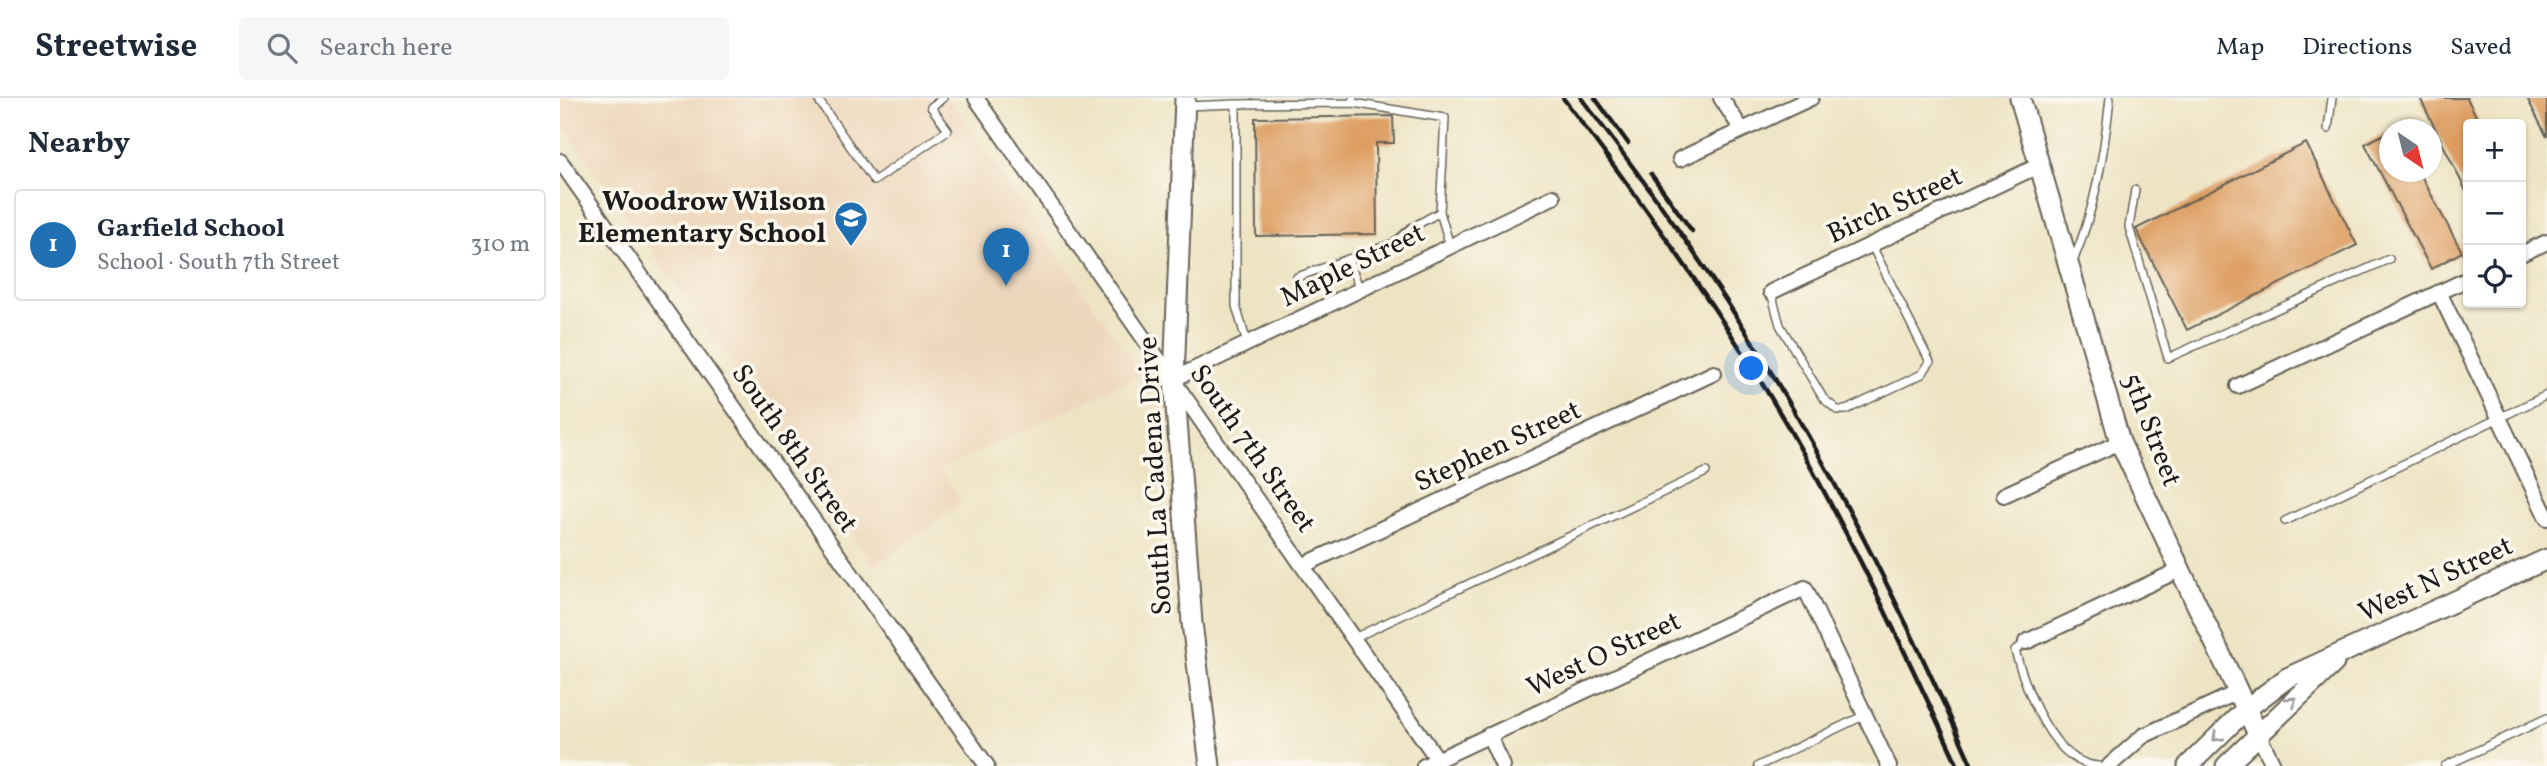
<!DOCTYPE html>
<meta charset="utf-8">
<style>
:root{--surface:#fff;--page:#f6f6f7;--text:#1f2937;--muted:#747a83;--line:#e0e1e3;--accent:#1f6fb2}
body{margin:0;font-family:Vollkorn,serif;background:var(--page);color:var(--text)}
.controls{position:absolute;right:21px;top:21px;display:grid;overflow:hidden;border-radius:7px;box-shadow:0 2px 5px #0004}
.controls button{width:63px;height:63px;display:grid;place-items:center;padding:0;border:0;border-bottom:2px solid var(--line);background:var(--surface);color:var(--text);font:35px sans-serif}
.compass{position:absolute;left:1819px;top:21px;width:63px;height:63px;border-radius:50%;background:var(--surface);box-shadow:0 2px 5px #0004;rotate:145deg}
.you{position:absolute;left:1192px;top:271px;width:24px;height:24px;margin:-18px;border:5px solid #fff;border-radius:50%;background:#1a73e8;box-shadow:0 0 0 10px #1a73e833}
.badge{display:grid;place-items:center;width:46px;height:46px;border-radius:50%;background:var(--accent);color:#fff;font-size:23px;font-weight:700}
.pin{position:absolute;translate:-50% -58px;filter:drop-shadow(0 2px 4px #0008)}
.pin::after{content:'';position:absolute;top:37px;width:24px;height:21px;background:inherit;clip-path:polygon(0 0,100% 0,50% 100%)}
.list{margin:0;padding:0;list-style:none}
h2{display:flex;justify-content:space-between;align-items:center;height:91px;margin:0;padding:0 28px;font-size:30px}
h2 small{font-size:23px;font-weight:400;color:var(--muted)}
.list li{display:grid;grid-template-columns:46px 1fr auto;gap:21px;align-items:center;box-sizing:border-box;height:112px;margin:0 14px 14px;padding:0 14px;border:2px solid var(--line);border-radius:7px}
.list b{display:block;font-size:26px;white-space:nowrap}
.list p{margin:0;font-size:23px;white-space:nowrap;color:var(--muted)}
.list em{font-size:23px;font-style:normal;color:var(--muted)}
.icon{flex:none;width:38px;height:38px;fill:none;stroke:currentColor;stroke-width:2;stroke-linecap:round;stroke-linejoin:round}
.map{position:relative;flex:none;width:1987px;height:668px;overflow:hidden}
header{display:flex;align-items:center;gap:42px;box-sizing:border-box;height:98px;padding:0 35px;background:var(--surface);border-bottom:2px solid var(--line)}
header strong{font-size:33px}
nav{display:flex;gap:38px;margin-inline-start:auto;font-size:24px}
.search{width:490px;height:63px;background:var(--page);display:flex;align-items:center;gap:18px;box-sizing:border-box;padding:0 24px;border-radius:7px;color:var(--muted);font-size:26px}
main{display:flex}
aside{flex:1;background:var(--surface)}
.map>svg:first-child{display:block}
.built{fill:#eed7bb}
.building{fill:#dd9c5f}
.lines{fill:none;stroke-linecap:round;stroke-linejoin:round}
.lane-casing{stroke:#666257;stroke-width:10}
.street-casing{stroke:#666257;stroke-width:18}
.secondary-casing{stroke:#666257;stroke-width:23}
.lane{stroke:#fff;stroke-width:7}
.street{stroke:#fff;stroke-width:14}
.secondary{stroke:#fff;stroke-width:19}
.rail{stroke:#1c1c1c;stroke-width:4.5}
.oneway{stroke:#999}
.labels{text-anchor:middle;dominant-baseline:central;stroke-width:7;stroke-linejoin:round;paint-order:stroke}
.poi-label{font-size:28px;font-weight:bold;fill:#1c1c1c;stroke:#fbf7ec;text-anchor:end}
.street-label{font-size:28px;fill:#1c1c1c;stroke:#fbf7ec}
</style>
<header>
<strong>Streetwise</strong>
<div class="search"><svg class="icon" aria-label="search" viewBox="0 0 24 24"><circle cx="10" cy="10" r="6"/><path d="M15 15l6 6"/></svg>Search here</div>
<nav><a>Map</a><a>Directions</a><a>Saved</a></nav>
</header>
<main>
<aside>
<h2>Nearby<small></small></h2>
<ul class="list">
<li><span class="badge">1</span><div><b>Garfield School</b><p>School · South 7th Street</p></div><em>310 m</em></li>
</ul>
</aside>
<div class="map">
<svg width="1987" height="668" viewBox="0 0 1987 668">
<rect width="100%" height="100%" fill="#fbf7ec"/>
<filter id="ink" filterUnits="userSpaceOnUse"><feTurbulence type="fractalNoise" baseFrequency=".0143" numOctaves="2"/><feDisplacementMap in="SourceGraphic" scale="14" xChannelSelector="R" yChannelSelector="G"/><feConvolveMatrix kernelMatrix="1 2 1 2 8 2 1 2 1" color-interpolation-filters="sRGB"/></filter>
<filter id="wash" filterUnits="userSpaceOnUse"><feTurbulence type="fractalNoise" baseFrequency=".00686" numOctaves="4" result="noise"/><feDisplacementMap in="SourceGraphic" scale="28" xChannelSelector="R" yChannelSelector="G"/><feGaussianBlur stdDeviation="1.57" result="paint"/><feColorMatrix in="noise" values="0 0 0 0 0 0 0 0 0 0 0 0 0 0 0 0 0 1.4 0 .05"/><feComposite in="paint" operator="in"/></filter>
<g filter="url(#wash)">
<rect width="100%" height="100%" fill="#eee4c4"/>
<path class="built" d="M0,0h388l194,277 -202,95 22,33 -88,63 -314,-445z"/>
<g id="blocks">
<path class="building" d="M1860,0h47l13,26h-12v71z
M1967,0h20v39z
M833,18l1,27h-18l1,91 -121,2 -1,-118z
M1830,33v41h29l43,80 -31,17 -66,-125z
M1746,45l51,102 -170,85 -51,-101z"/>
</g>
</g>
<g filter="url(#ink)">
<use href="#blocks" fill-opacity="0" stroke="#666257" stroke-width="2"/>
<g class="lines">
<g class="lane-casing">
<path id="lane" d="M257,0l57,83 74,-51 -17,-23 12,-9
M793,0v5l92,15 -5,94 10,34
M676,6l117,-1
M627,8l49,-2v202l11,37
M1768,31l4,-31
M1575,92l-6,37 39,131 221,-99
M788,161l12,31
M1512,166c23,-54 32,-109 38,-166
M737,179l97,-34 17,-15 29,-16
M1211,194l9,33 43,73 14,12h9l76,-36 8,-12 -59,-118
M1725,423l262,-126
M794,540l352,-166
M1466,544l-11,9c11,38 38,114 84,115
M1198,668l107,-51
M1885,668l102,-48"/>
</g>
<g class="street-casing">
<path id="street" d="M416,0l462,662
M1161,0l21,32
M1120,61l131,-61
M0,63l427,605
M1961,156l26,-12
M1211,194l269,-127
M1879,194l108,226
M614,281l379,-182
M1678,288l230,-107
M1444,397l116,-53
M744,467l410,-192
M1466,544l153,-72
M1698,636l16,32
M929,637l14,31
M864,668l381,-178 84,178
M1549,668l34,-30 95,-44"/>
</g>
<g class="secondary-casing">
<path id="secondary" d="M625,0l-11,281 18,244 18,143
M1460,0l100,344 138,292
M1628,668l58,-57 41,-31 260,-119
M1666,668l108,-103"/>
</g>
<use href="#lane" class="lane"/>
<use href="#street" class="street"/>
<use href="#secondary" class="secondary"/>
<path class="rail" d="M1003,0c74,97 145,196 208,300 71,118 129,243 187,368
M1021,0c63,82 123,165 177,253 82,132 151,273 214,415
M1035,0l33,45
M1091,76l41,57"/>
</g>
<defs><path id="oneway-chevron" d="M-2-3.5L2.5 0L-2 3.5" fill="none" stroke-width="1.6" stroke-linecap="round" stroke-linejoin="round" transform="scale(1.75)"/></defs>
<g class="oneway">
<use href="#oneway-chevron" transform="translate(1732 603) rotate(-44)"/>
<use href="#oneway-chevron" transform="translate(1657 639) rotate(136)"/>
</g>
</g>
<defs>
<g id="school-pin" transform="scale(1.75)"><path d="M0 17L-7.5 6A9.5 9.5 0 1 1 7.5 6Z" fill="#1f6fb2" stroke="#fbf7ec"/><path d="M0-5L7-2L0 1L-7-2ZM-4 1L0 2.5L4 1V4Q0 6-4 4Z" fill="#fff"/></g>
</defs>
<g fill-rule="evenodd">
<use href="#school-pin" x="291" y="120"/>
</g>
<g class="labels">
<g class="poi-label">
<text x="266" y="104">Woodrow Wilson<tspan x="266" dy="32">Elementary School</tspan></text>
</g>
<g class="street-label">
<text transform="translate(1335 108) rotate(-25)">Birch Street</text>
<text transform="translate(793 168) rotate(-26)">Maple Street</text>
<text transform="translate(1591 332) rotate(69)">5th Street</text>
<text transform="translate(938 349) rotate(-25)">Stephen Street</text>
<text transform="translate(234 351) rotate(55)">South 8th Street</text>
<text transform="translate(692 351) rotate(55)">South 7th Street</text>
<text transform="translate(596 378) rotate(-93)">South La Cadena Drive</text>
<text transform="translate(1876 482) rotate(-25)">West N Street</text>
<text transform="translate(1044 557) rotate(-25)">West O Street</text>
</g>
</g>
</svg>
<div class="controls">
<button>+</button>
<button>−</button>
<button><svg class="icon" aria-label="locate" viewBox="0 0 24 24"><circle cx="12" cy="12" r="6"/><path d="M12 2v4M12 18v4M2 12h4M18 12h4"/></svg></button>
</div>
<svg class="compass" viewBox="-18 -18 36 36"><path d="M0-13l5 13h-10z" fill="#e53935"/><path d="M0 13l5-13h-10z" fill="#747a83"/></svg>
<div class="you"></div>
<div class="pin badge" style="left:446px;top:188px">1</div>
</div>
</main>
